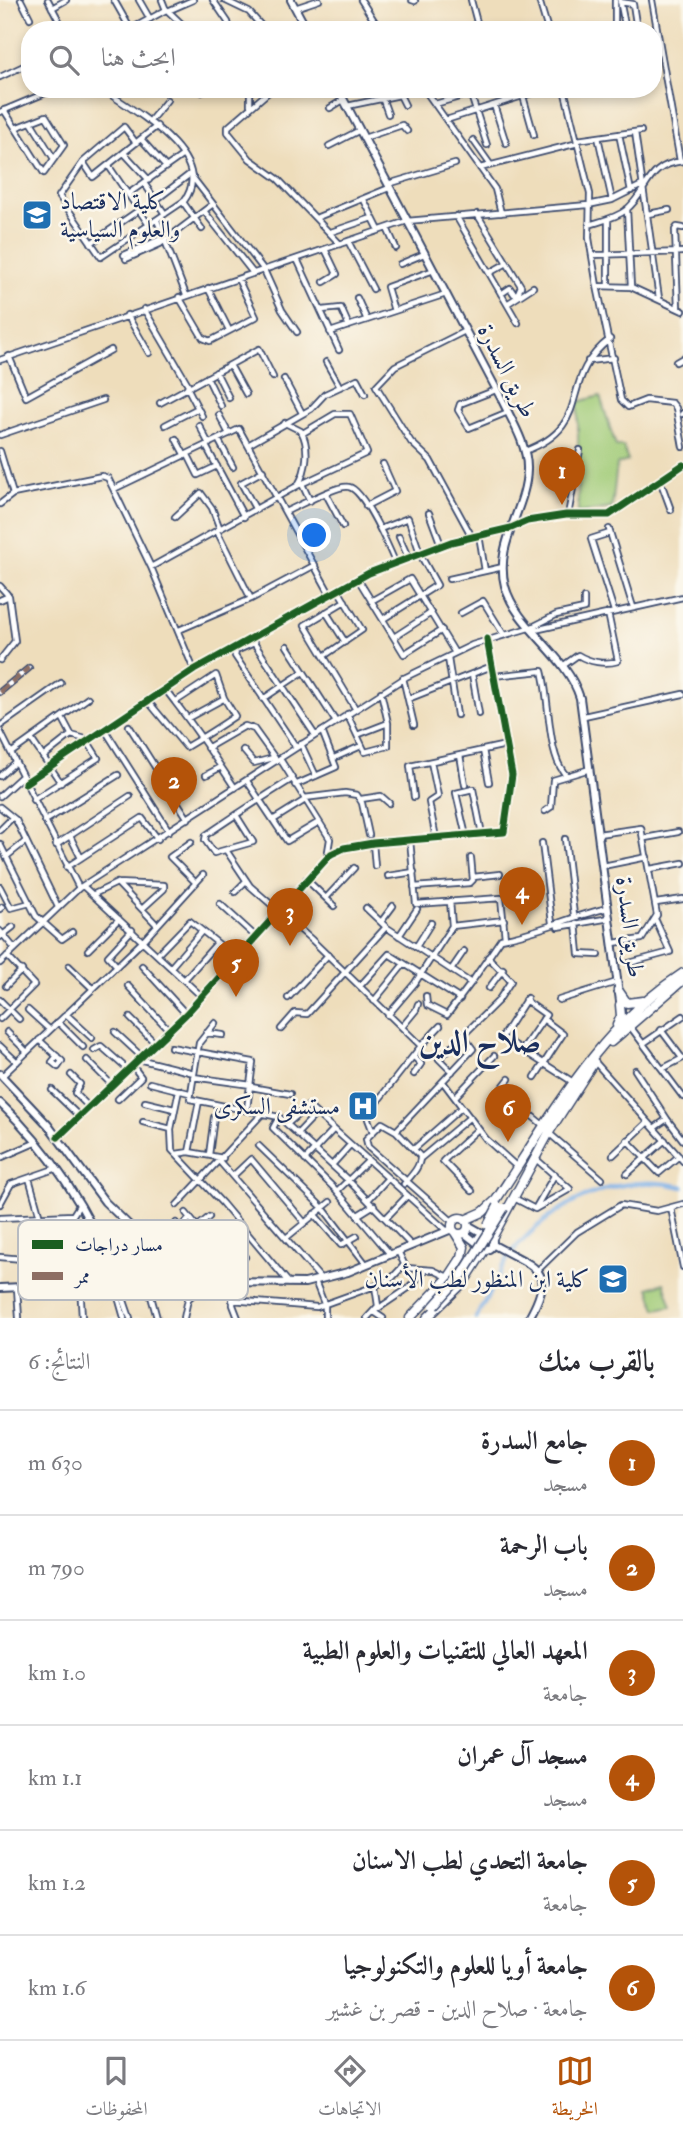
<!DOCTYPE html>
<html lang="ar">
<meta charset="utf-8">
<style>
:root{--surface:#fff;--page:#f7f7f7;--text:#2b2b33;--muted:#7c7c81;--line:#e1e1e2;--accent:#b45309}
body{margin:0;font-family:"IM FELL Double Pica",Amiri,serif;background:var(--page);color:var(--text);direction:rtl}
.you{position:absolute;left:315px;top:536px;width:24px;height:24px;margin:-18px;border:5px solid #fff;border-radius:50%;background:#1a73e8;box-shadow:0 0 0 10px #1a73e833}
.badge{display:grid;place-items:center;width:46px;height:46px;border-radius:50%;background:var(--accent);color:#fff;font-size:23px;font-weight:700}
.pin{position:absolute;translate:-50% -58px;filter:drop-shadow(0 2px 4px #0008)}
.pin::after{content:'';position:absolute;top:37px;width:24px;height:21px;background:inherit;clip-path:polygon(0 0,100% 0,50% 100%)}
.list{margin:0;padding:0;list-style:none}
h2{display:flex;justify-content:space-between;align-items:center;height:91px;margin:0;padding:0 28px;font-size:30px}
h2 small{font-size:23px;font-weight:400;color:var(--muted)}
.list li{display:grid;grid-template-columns:46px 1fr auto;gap:21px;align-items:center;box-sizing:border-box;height:105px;padding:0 28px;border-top:2px solid var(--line)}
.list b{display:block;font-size:26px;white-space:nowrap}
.list p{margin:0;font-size:23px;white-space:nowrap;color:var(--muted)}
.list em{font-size:23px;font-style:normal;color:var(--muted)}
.icon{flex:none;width:38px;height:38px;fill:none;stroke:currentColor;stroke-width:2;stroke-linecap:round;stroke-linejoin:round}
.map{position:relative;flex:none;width:683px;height:1318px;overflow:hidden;direction:ltr}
.search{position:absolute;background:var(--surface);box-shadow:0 4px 10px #0003;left:21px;right:21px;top:21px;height:77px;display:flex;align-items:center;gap:18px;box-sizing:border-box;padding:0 24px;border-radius:28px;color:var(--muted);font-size:26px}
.sheet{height:721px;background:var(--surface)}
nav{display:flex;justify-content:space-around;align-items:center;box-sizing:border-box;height:98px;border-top:2px solid var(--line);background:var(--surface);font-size:19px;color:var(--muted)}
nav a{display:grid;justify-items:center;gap:4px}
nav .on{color:var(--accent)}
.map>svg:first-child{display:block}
.green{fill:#a0cb77;stroke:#5e7d6a;stroke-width:2}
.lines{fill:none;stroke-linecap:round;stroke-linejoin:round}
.river{stroke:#79ade6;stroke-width:4.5}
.minor-casing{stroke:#3b496c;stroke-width:8}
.major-casing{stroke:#3b496c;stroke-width:10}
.highway-casing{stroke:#3b496c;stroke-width:11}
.minor{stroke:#fff;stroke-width:4.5}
.major{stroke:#fff;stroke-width:6}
.highway{stroke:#fff;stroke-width:8}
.highway-bridge-casing{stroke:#3b496c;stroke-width:11;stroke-linecap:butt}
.highway-bridge{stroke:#fff;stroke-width:8}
.quiet{stroke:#8d6e63;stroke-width:5;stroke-dasharray:10 5;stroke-linecap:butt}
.cycleway-casing{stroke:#fbf7ec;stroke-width:11}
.cycleway{stroke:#1b5e20;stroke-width:7}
.labels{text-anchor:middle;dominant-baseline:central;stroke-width:5;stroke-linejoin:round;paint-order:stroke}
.poi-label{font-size:24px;fill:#1b2f5e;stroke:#fbf7ec;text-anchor:end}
.street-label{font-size:24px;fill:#1b2f5e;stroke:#fbf7ec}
.district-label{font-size:32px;font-weight:bold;fill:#1b2f5e;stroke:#fbf7ec}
.key{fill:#fbf7ec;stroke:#b8bbc1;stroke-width:2}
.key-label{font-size:19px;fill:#1b2f5e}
</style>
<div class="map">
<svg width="683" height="1318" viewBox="0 0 683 1318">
<rect width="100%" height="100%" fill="#fbf7ec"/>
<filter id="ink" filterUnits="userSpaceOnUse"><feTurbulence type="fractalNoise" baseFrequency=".0143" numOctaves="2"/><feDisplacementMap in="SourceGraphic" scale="14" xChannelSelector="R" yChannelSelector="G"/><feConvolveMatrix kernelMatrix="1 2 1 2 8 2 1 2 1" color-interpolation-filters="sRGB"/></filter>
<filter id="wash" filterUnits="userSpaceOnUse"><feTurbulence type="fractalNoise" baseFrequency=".00686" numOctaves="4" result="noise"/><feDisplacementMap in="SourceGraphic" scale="28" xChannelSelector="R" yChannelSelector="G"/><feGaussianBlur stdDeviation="1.57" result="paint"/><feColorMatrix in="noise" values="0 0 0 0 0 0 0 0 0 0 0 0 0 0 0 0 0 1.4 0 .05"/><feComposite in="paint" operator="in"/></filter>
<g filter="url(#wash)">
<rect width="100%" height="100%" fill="#edb"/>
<path class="green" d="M600,396l16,50h7l5,15 -11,3 -5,44 -34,5v-111z
M664,1283l8,23 -16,3 -7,-21z"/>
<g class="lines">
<path class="river" d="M513,1251c42,-49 106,-80 170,-64
M476,1318l32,-60"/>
</g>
</g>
<g filter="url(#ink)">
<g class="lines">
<g class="minor-casing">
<path id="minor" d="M21,0l9,18
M48,0l16,30
M114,0l17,30
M139,0l11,19
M213,0l15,22 2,8
M224,0l25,12 16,18
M361,0l19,30
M412,0l3,1
M471,0l8,30
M539,0l9,30
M615,0v30
M620,0l6,30
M652,0l28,161
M620,2l13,2 4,26
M52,8l14,-8
M295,8l24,-8
M166,9l22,21
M170,10l23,-10
M131,29l35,-19 -4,-10
M653,53l8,-1
M0,77l30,-14
M102,89c29,20 116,68 82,112l-83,56 -42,-61 24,-34 41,-35 12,16
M199,89l3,3
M250,89v16
M272,89l-44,38v5l22,27 28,20 62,65
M379,89l9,25
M424,89l71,100 6,24
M469,89l18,56
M501,89l4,12
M564,89l26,105 -1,44 8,48 34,1 52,24
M523,96l11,39
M435,104l35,-10
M494,105l12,38
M347,106l53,-11 5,10
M330,108l13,-8
M4,110l40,63 20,-28 -18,-29 -31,12
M0,112l55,-23
M446,120l99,-31
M150,121l17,-21
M31,122l23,37
M635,132l24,166
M619,134l12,57
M598,137l14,63
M364,138l38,-13 5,6
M141,139l25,28
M473,140l17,24
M577,140l64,-9
M329,146l31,-16
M124,153l25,27
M83,162l10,15 64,-51
M108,165l41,60
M480,168l98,-25
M144,183l21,31
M388,184l67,-20
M128,194l55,-39
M156,200l34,-26 74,96 18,40 15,22
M364,200l15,30
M183,202l19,27
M627,209l4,78
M204,211l49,62
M477,214l44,72 -3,7 -4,1 -4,-6 -9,6
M648,214l21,-4
M456,216l62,107
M318,217l71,-29
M608,219v67
M157,220l29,75
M589,225c12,-4 27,-7 37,-15 23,-19 20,-45 57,-49
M387,228l9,20
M331,232l41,-14
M348,241l25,48
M91,243l48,-33
M124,255l39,-17
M592,255l91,-3
M126,259l34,-15 53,-40
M297,259l42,91
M400,264l24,-10
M489,273l18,-10
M324,282l13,-8 -12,-25
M597,286l24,114 7,7 18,-7 26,3 4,5 7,39
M208,288l21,42
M179,297l24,41 7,3 46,-24 -18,-38
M357,298l10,22
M507,304l26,-17
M678,308l-3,-78 2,-3 6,1
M144,309l45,77
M322,310l19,-2 8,18
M394,311l-7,-24 47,-17
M127,315l22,38
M465,331l-70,35 -19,20 35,56 19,18 42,77
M330,332l116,-38
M9,356l17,41 85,-47
M0,360l407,-139 181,-16 24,-5 30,-15
M588,361l26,-3
M326,362l14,25
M676,362l7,-4
M230,365l16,29
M216,372l13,26
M207,377l14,29
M284,379l18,34
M187,387l15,29
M496,390l-36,14 -2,6 11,18 39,-16
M160,403l99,-54 14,28
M682,414l1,-1
M219,415l10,19
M285,423l16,8c9,16 6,39 -3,54
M165,425l33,-17
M199,425l10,19
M0,435l103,-35
M176,439l9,17
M218,439l15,28
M248,445l63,-36 14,-15 32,-15 8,15
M206,446l38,71
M0,451l13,43
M525,451c71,-26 31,-71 85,-112
M188,455l10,20 19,-9
M660,480l11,30
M302,484l8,17
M114,489l125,-60 91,165
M326,494l17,32
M0,504l13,-10 89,-18 6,2 43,89 43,103
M366,506l29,-15 -12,-27
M256,510l-15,-27 22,-12
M287,511c12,-5 51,-27 62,-24 15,3 40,61 46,75
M429,513l12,32
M568,515l12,-65
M175,517l26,-24 11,15 8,21
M380,529l28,-11 12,35
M609,529l24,78
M217,531l34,68
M610,533l-19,6 23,72
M479,535l6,36
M399,537l9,20
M151,567l146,-81 70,-33 -17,-39h-15l-32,19
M449,579l54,-12
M361,584l43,70 38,-24
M0,586l7,8
M0,600l9,-4 6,45 -15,19
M345,601l-40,24 50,83
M371,601l39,-22 45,74
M326,612l19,30
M461,613l22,-12 21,34
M383,619l54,-34 -15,-27
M179,630l72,-31 64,-34
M535,630l148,-33
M394,637l37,-24
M287,646l49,76
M324,656l38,-26 -24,-40
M448,658l9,57
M564,665l14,-10c11,7 27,10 40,6l-10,-48
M472,674l7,40
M493,676l49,-5c8,29 5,87 25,105
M403,678l11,47
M165,689l10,13
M0,692l29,-24
M263,699l40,-27
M408,699l84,-33
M147,700l39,47c17,-10 33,-20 49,-31l-11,-18 -8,-23 -41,27c21,27 41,57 60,86
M347,714l18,38 23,-6v-23l-7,-31
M584,716l99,-22
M62,717l9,17
M188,718l35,-19
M0,726l61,-43
M129,726l59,93
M0,731l79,157
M107,733l62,98
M357,735l31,-12
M31,739l30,44
M301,744l15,32
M296,747l-61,-91 1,-5 18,-8 61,92
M207,748l38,-22 9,3 23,32
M243,750l11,13 19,-5
M483,750l6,32
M11,753l77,-55
M460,755l5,30
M334,758l27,-12
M280,759l50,80 -3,18
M431,762l7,34 -9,6 7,36
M206,775l15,-8
M0,776l15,-14
M247,781l40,60 32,-19
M25,783l169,-113 175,-97 82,-31 60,-14 16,-7 39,-6h43l74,-50
M295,785l41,-18 -14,-36
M0,796l22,-20
M414,797l-4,-31 96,-21
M304,798l41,-5 12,2 5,8 7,32
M361,799l20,-3 8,7
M33,800l65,-42 -12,-19 -15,-4 -28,22
M0,807l16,13 42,87
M545,811l6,-4 2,-27 37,-11
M236,815l17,27 -39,11 -9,-13 1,-5c28,-19 57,-38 86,-56
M273,820l32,-20
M45,821l73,-46
M0,830l12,-12
M598,834l43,-6 16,87 -15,24 -29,4
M70,836l11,22
M466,836l-10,-43 17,-4 9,45
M645,838l33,-6
M565,839l9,76
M410,840l6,64 85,-6 4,40
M191,842l-21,15 26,26
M373,843l2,23
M542,843l10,80
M0,844l36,72 26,23 10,-7
M56,845l74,-49
M226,850l24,36 62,54 109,106 -52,66 -1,7 5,13
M6,857l20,-16
M603,866l44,-9
M67,867l75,-49 16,21
M650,869l33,-6
M388,876l26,-4
M473,877l27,-3
M306,879l28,27
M117,883l40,42
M83,886l117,109
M0,887l11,21 19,-5
M414,887l56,-4 3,-3 -2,-22
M235,892l11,-11
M94,894l23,-11 47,2v4l-22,20
M326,898l28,-30
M450,901l2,25
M656,903l27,-4
M220,904l35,32
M0,909l2,-2
M381,922l12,-16
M576,923l3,31 20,1
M386,927l85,56 30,-44c36,-6 71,-23 107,-31
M558,927l52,-9
M0,931l15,18
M399,936l18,-27
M0,937l13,-10
M416,947l15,-24
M88,950l31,-31
M158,954l32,-33 45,36
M0,963l79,-75 327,-211 66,-32 60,-18 24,-12 28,-6v-11
M629,963l41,-11 -14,-31
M69,966l24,23
M117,966l-9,-10 24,-26
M142,966l44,48
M171,967l31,-36
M451,970l13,-19
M185,979l32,-36
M6,986l16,-16
M128,986l41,44
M360,986l29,-32 71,45
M489,988l14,-19
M426,996l1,9 20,10 24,-32
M288,998l40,-43
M527,998l-25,39 71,45
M0,1000l19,19
M559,1000l58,-18
M374,1001l30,-37
M28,1010l22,20
M66,1014l26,24
M388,1015l27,-32 37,-57 52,-6
M130,1018l25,25
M0,1019l34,-34 -27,-29
M58,1022l25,25
M215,1023l-16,20 -9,56 89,18 70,64 62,64
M629,1025l54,72
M402,1027l14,-17 2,-6
M281,1029l14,-16 12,1 79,-87 -20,-19
M661,1030l21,28
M7,1032l20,20
M115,1032l26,24
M206,1033l17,2
M39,1040l23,21 -4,6 -6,-5 5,-6
M644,1043l39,-27
M0,1046l17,16
M421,1046l19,-20
M171,1047l82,15 -6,47
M94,1050l7,-4 26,23
M522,1050l24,-35 -21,-15
M414,1057l7,7 -7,10
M138,1059l56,14
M87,1060l25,25
M595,1062l88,99
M662,1069l21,-11
M635,1070l32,49
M452,1072l-13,-13 59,-58 13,-20 -23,-24
M71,1075l9,9 -5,9 14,14
M2,1076l142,-136 59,-65
M193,1077l58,8
M535,1077l28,-43 -20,-15
M509,1079l-7,9 1,4 40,33
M443,1082l43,57 31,28
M150,1083l39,10
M251,1087l39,7
M52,1090l27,26
M179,1090l-8,39 1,21 50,53 67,80
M455,1097l39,-41
M493,1098l9,-8
M118,1099l23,-22 -9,-12
M145,1102l29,7
M279,1117l-6,11 64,63 53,63
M143,1122l28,7
M287,1124l21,-18 139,125
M654,1128l13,-9 16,21
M396,1131l77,-82 -11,-15
M297,1134l19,-20
M550,1134l52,45
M58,1137l128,-123 145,-160 13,-6 29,-5 131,-11 8,-57 -25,-136
M627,1140l32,33 20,-17
M259,1146l64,62 43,56
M414,1149l48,-42
M189,1152l10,-51
M176,1154l13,-2 34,6
M209,1155l5,-38 10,-7
M613,1155l35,-33
M0,1158l37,-16
M421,1158l49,-41
M305,1160l28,-30
M220,1162l101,117
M332,1165l18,-20
M627,1174l38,-34
M233,1176l18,-17 53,63
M29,1178l11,39
M404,1184c7,-8 17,-18 16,-28l-24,-25 -14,-8 -16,16 2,8 85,75
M337,1191l31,-30
M472,1191l-29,-30 35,-32
M514,1198l21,11 35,-20 -34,-30
M368,1200l20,-22
M0,1204l11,-20 46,-16
M177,1205l87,-93
M536,1207l19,-33
M671,1208l12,59
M186,1213l56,69
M314,1214l27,31 16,-9
M358,1215l16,-10
M52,1216l9,69
M0,1218l73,-3 7,-11
M386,1218l21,-22
M176,1223l32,33
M197,1227l12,-10
M181,1228l9,-10
M207,1238l12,-10
M286,1238l44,-36
M54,1240l34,-13
M398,1251l8,17 27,2 15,7
M0,1257l56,5
M222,1257l13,-12
M202,1262l13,-13
M231,1268l14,-11
M537,1271l40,-39 44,-27 36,6 26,-7
M315,1281l10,25v12
M147,1282l10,36
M233,1282v23l5,13
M114,1283l10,35
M118,1283l12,35
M80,1284l2,34
M17,1288l2,30
M232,1300l85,7 58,-21
M376,1310l34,-23 15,-17
M374,1312l9,6
M184,1318l4,-19 19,-17
M367,1318l11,-12 -3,-20 17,-8 12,-13"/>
</g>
<g class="major-casing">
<path id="major" d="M291,0l16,30
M338,89l164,311c10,21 26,46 25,70 -1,40 -33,74 -22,116 12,43 61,67 75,112l41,311
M0,1074l48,51 57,77 80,77
M0,1103c53,50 91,112 118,180
M468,1225l16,9
M464,1233l13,10
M477 1242a8 8 0 1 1 16 0a8 8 0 1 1-16 0Z
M492,1244c42,24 66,23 37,74
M0,1288l158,-7 147,2 43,-11 104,-43"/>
</g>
<g class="highway-casing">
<path id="highway" d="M618,990l9,13 16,-2
M617,1025l4,-9 -1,-11
M611,1042l72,-62
M452 1226a8 8 0 1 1 16 0a8 8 0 1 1-16 0Z
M465,1220l18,-8 13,-12c55,-83 102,-172 187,-227
M492,1238l59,-109 43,-67
M410,1318l39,-41 13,-20 2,-10 -8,-13
M427,1318l37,-36 21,-33"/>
</g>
<use href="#minor" class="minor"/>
<use href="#major" class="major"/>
<use href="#highway" class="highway"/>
<g class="highway-bridge-casing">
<path id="highway-bridge" d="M488,1225l10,-19
M434,1306l28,-31 42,-67"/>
</g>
<use href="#highway-bridge" class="highway-bridge"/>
<path class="quiet" d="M0,692l29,-24"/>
<g class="cycleway-casing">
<path id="cycleway" d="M25,783l169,-113 175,-97 82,-31 60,-14 16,-7 39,-6h43l74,-50
M58,1137l128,-123 145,-160 13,-6 29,-5 131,-11 8,-57 -25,-136"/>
</g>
<use href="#cycleway" class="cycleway"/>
</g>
</g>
<defs>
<g id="university-square" transform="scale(1.575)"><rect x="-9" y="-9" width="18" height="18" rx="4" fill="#1f6fb2" stroke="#fbf7ec"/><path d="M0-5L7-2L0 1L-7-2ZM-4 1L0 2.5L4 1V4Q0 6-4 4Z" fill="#fff"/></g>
<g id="hospital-square" transform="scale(1.575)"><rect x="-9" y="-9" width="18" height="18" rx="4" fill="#1f6fb2" stroke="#fbf7ec"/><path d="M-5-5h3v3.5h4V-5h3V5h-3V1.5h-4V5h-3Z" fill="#fff"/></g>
</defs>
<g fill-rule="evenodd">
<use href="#university-square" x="37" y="215"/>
<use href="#hospital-square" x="363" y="1106"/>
<use href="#university-square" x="613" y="1279"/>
</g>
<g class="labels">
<g class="poi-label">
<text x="60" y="201" text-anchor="start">كلية الاقتصاد<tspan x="60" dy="28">والعلوم السياسية</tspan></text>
<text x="340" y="1106">مستشفى السكرى</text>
<text x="590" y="1279">كلية ابن المنظور لطب الأسنان</text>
</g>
<g class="street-label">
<text transform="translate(507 371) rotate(63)">طريق السدرة</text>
<text transform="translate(630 927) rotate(83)">طريق السدرة</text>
</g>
<g class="district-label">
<text x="480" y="1042">صلاح الدين</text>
</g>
</g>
<rect x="18" y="1220" width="230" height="80" rx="10" class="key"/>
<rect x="32" y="1240" width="31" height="9" fill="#1b5e20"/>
<rect x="32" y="1272" width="31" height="8" fill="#8d6e63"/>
<g class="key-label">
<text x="75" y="1251">مسار دراجات</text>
<text x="75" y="1283">ممر</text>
</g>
</svg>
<div class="you"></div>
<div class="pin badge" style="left:562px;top:505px">1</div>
<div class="pin badge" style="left:174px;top:815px">2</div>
<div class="pin badge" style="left:290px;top:946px">3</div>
<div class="pin badge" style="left:522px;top:925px">4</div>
<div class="pin badge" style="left:236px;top:997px">5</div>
<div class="pin badge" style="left:508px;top:1142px">6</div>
<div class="search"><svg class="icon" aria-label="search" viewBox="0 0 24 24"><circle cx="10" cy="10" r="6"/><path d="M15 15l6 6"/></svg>ابحث هنا</div>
</div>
<section class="sheet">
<h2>بالقرب منك<small>النتائج: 6</small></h2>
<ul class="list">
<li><span class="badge">1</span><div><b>جامع السدرة</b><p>مسجد</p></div><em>630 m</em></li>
<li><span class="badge">2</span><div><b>باب الرحمة</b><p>مسجد</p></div><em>790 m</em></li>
<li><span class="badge">3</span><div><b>المعهد العالي للتقنيات والعلوم الطبية</b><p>جامعة</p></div><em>1.0 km</em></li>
<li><span class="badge">4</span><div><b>مسجد آل عمران</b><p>مسجد</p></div><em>1.1 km</em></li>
<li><span class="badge">5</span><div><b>جامعة التحدي لطب الاسنان</b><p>جامعة</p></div><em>1.2 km</em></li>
<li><span class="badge">6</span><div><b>جامعة أويا للعلوم والتكنولوجيا</b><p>جامعة · صلاح الدين - قصر بن غشير</p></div><em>1.6 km</em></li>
</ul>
</section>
<nav>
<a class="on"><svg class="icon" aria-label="map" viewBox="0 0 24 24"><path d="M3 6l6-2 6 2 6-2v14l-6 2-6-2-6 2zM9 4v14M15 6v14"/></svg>الخريطة</a>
<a><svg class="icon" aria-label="directions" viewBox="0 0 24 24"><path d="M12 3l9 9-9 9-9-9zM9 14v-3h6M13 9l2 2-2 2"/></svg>الاتجاهات</a>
<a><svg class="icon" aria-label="saved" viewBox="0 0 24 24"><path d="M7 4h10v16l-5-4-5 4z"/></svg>المحفوظات</a>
</nav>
